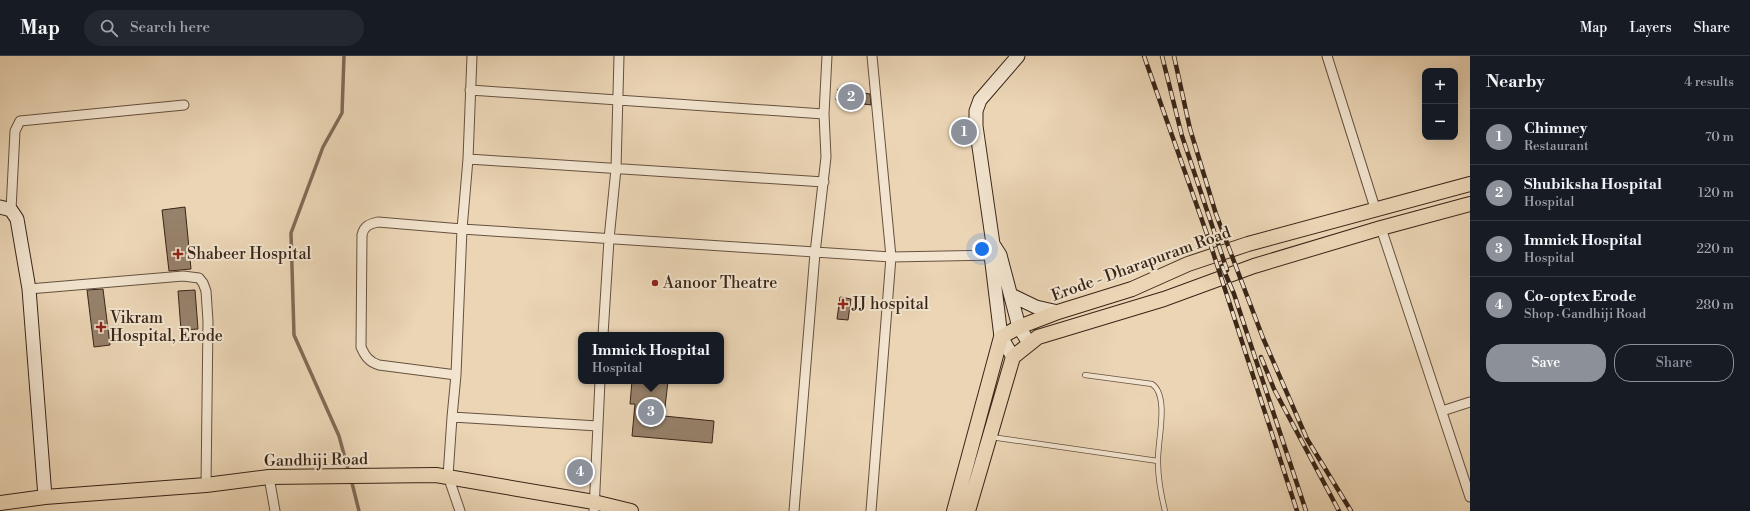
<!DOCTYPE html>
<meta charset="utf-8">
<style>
:root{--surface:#171b24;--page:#242831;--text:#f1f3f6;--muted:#9ea1a6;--line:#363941;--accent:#8c9099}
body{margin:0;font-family:"Libre Bodoni",serif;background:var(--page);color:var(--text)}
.controls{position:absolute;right:12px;top:12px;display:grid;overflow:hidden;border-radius:8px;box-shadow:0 4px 16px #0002}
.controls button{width:36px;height:36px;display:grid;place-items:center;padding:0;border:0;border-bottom:1px solid var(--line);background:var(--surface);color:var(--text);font:20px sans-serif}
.you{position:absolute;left:982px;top:193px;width:14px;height:14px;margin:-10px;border:3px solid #fff;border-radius:50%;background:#1a73e8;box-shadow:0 0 0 6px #1a73e833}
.badge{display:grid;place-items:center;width:26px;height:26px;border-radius:50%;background:var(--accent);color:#fff;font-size:13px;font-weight:700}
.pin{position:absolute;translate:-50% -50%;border:2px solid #fff;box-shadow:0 1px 4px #0006}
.popup{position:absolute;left:578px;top:276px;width:146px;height:52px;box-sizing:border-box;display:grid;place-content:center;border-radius:8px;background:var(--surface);filter:drop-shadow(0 1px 3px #0005);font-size:13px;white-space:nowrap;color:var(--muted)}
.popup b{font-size:15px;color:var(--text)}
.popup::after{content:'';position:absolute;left:50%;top:100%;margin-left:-8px;border:8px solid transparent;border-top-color:var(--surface)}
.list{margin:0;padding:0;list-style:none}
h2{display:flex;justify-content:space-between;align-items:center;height:52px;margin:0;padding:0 16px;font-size:17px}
h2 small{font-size:13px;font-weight:400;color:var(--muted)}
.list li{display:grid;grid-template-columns:26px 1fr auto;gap:12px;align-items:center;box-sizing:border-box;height:56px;padding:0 16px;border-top:1px solid var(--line)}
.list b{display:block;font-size:15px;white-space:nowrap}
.list p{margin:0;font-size:13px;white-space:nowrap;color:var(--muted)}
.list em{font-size:13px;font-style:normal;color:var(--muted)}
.actions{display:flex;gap:8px;padding:12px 16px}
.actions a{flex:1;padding:9px 0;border:1px solid var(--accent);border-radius:16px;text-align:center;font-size:14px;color:var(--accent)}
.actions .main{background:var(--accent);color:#fff}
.icon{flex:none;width:22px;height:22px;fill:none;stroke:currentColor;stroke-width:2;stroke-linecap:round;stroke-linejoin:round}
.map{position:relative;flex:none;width:1470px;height:455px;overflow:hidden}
header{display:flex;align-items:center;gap:24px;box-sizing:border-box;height:56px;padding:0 20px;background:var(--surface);border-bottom:1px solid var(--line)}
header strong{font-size:19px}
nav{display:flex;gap:22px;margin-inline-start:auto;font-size:14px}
.search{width:280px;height:36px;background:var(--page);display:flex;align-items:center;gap:10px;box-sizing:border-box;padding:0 14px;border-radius:22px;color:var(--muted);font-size:15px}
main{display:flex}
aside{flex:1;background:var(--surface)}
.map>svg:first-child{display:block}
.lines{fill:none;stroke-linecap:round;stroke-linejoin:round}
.stream{stroke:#7f6b56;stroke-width:3.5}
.building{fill:#96816a;stroke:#392518}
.lane-casing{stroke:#66513f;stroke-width:6}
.street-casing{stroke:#66513f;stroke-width:11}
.secondary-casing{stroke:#392518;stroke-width:15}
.primary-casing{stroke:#392518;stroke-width:16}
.lane{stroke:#f2e4cf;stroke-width:4.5}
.street{stroke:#f2e4cf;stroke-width:9}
.secondary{stroke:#f2e4cf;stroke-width:13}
.primary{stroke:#ebd5b5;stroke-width:14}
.rail-casing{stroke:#392518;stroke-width:4.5}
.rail{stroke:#f2e4cf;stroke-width:3;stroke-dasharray:9;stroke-linecap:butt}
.poi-dot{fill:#8f2418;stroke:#f2e4cf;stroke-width:1.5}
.labels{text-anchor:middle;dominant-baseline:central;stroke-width:4;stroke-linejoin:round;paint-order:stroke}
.poi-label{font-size:16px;fill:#392518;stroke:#f2e4cf;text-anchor:start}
.street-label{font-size:16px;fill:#392518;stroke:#f2e4cf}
</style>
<header>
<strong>Map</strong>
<div class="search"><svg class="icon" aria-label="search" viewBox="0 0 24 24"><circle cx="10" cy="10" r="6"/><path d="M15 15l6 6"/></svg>Search here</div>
<nav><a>Map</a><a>Layers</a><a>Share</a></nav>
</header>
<main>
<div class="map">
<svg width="1470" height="455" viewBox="0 0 1470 455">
<rect width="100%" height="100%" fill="#ebd5b5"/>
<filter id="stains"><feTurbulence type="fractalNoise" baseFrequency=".005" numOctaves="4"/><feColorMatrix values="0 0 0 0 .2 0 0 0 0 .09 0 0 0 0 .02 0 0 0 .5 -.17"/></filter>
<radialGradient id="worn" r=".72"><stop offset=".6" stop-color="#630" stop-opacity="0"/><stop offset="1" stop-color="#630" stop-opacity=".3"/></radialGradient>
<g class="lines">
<path class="stream" d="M344,0l-2,57 -19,34 -32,86 3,102 45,101 10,37
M351,423l8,32"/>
</g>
<path class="building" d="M838,33l32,5 1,11 -35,-5z
M185,151l6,62 -22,2 -7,-61z
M103,233l7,56 -16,2 -7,-57z
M195,234l3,39 -17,1 -3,-39z
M840,241l11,2 -3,21 -11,-1z
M632,325h36l-4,35 50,5 -2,22 -80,-7 3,-32h-5z"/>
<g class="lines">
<g class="lane-casing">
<path id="lane" d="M1085,319l67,9c18,12 5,58 6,78 0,16 3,33 7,49
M991,381l167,24"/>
</g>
<g class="street-casing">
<path id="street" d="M1327,0l48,152
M470,34l354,24
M468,103l356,23
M11,154l4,-79 5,-10 164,-16
M1381,172l89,269
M29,233l154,-13 16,2 4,5 3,8 2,30 -2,164
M603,279l6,-96 7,-70 3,-113
M456,319l-77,-10c-10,-3 -14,-9 -18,-18l1,-112c2,-9 7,-11 16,-13l84,7 429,28 106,-2
M1442,355l28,-9
M452,361l146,9
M269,421l6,34
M460,455l-12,-35 4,-59 4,-42 6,-146 6,-70 4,-103
M594,455l6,-130
M794,455l21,-258 11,-96 -2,-43 3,-58
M871,455l20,-254 -19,-201"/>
</g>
<g class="secondary-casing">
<path id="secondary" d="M0,151l11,3 6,9 12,70 16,208
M993,188l7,11 19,72 10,16
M1011,239l25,12 22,5
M1013,301l-12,-20 -10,-82 2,-11 -17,-118v-15l4,-11 38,-44"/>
</g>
<g class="primary-casing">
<path id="primary" d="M0,447l45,-6 161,-12 63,-8 167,-2 158,27 37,9
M954,455l47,-174 18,-10 39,-15 74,-23 56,-25 60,-20 222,-60
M968,455l45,-154 25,-20 126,-38 90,-33 127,-38 89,-24"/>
</g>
<use href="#lane" class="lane"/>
<use href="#street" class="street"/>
<use href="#secondary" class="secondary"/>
<use href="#primary" class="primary"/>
<g class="rail-casing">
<path id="rail" d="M1144,0l65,184 88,271
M1162,0l20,80 45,134
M1174,0l16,73 26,85 47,124 44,101 44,72
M1222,210l12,28 72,217
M1261,301l13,32 65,122"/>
</g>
<use href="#rail" class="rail"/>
</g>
<g class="poi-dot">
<path d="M176 192h4v4h4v4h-4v4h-4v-4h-4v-4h4z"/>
<circle cx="655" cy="227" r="4"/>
<path d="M841 242h4v4h4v4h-4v4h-4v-4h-4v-4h4z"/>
<path d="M99 265h4v4h4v4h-4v4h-4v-4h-4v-4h4z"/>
</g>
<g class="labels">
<g class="poi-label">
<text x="187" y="198">Shabeer Hospital</text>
<text x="663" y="227">Aanoor Theatre</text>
<text x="852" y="248">JJ hospital</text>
<text x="110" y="262">Vikram<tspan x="110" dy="18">Hospital, Erode</tspan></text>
</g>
<g class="street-label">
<text transform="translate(1141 208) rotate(-20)">Erode - Dharapuram Road</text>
<text transform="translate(316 404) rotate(-1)">Gandhiji Road</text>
</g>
</g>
<rect width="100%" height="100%" filter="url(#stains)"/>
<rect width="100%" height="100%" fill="url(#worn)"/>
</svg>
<div class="controls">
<button>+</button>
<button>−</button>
</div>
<div class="you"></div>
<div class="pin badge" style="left:964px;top:76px">1</div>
<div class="pin badge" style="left:851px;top:41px">2</div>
<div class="pin badge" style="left:651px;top:356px">3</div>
<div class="popup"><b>Immick Hospital</b>Hospital</div>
<div class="pin badge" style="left:580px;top:416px">4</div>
</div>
<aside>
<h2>Nearby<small>4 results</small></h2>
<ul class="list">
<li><span class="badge">1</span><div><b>Chimney</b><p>Restaurant</p></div><em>70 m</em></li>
<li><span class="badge">2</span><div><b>Shubiksha Hospital</b><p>Hospital</p></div><em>120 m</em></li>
<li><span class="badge">3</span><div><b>Immick Hospital</b><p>Hospital</p></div><em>220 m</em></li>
<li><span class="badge">4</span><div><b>Co-optex Erode</b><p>Shop · Gandhiji Road</p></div><em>280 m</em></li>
</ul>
<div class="actions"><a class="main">Save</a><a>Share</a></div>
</aside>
</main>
